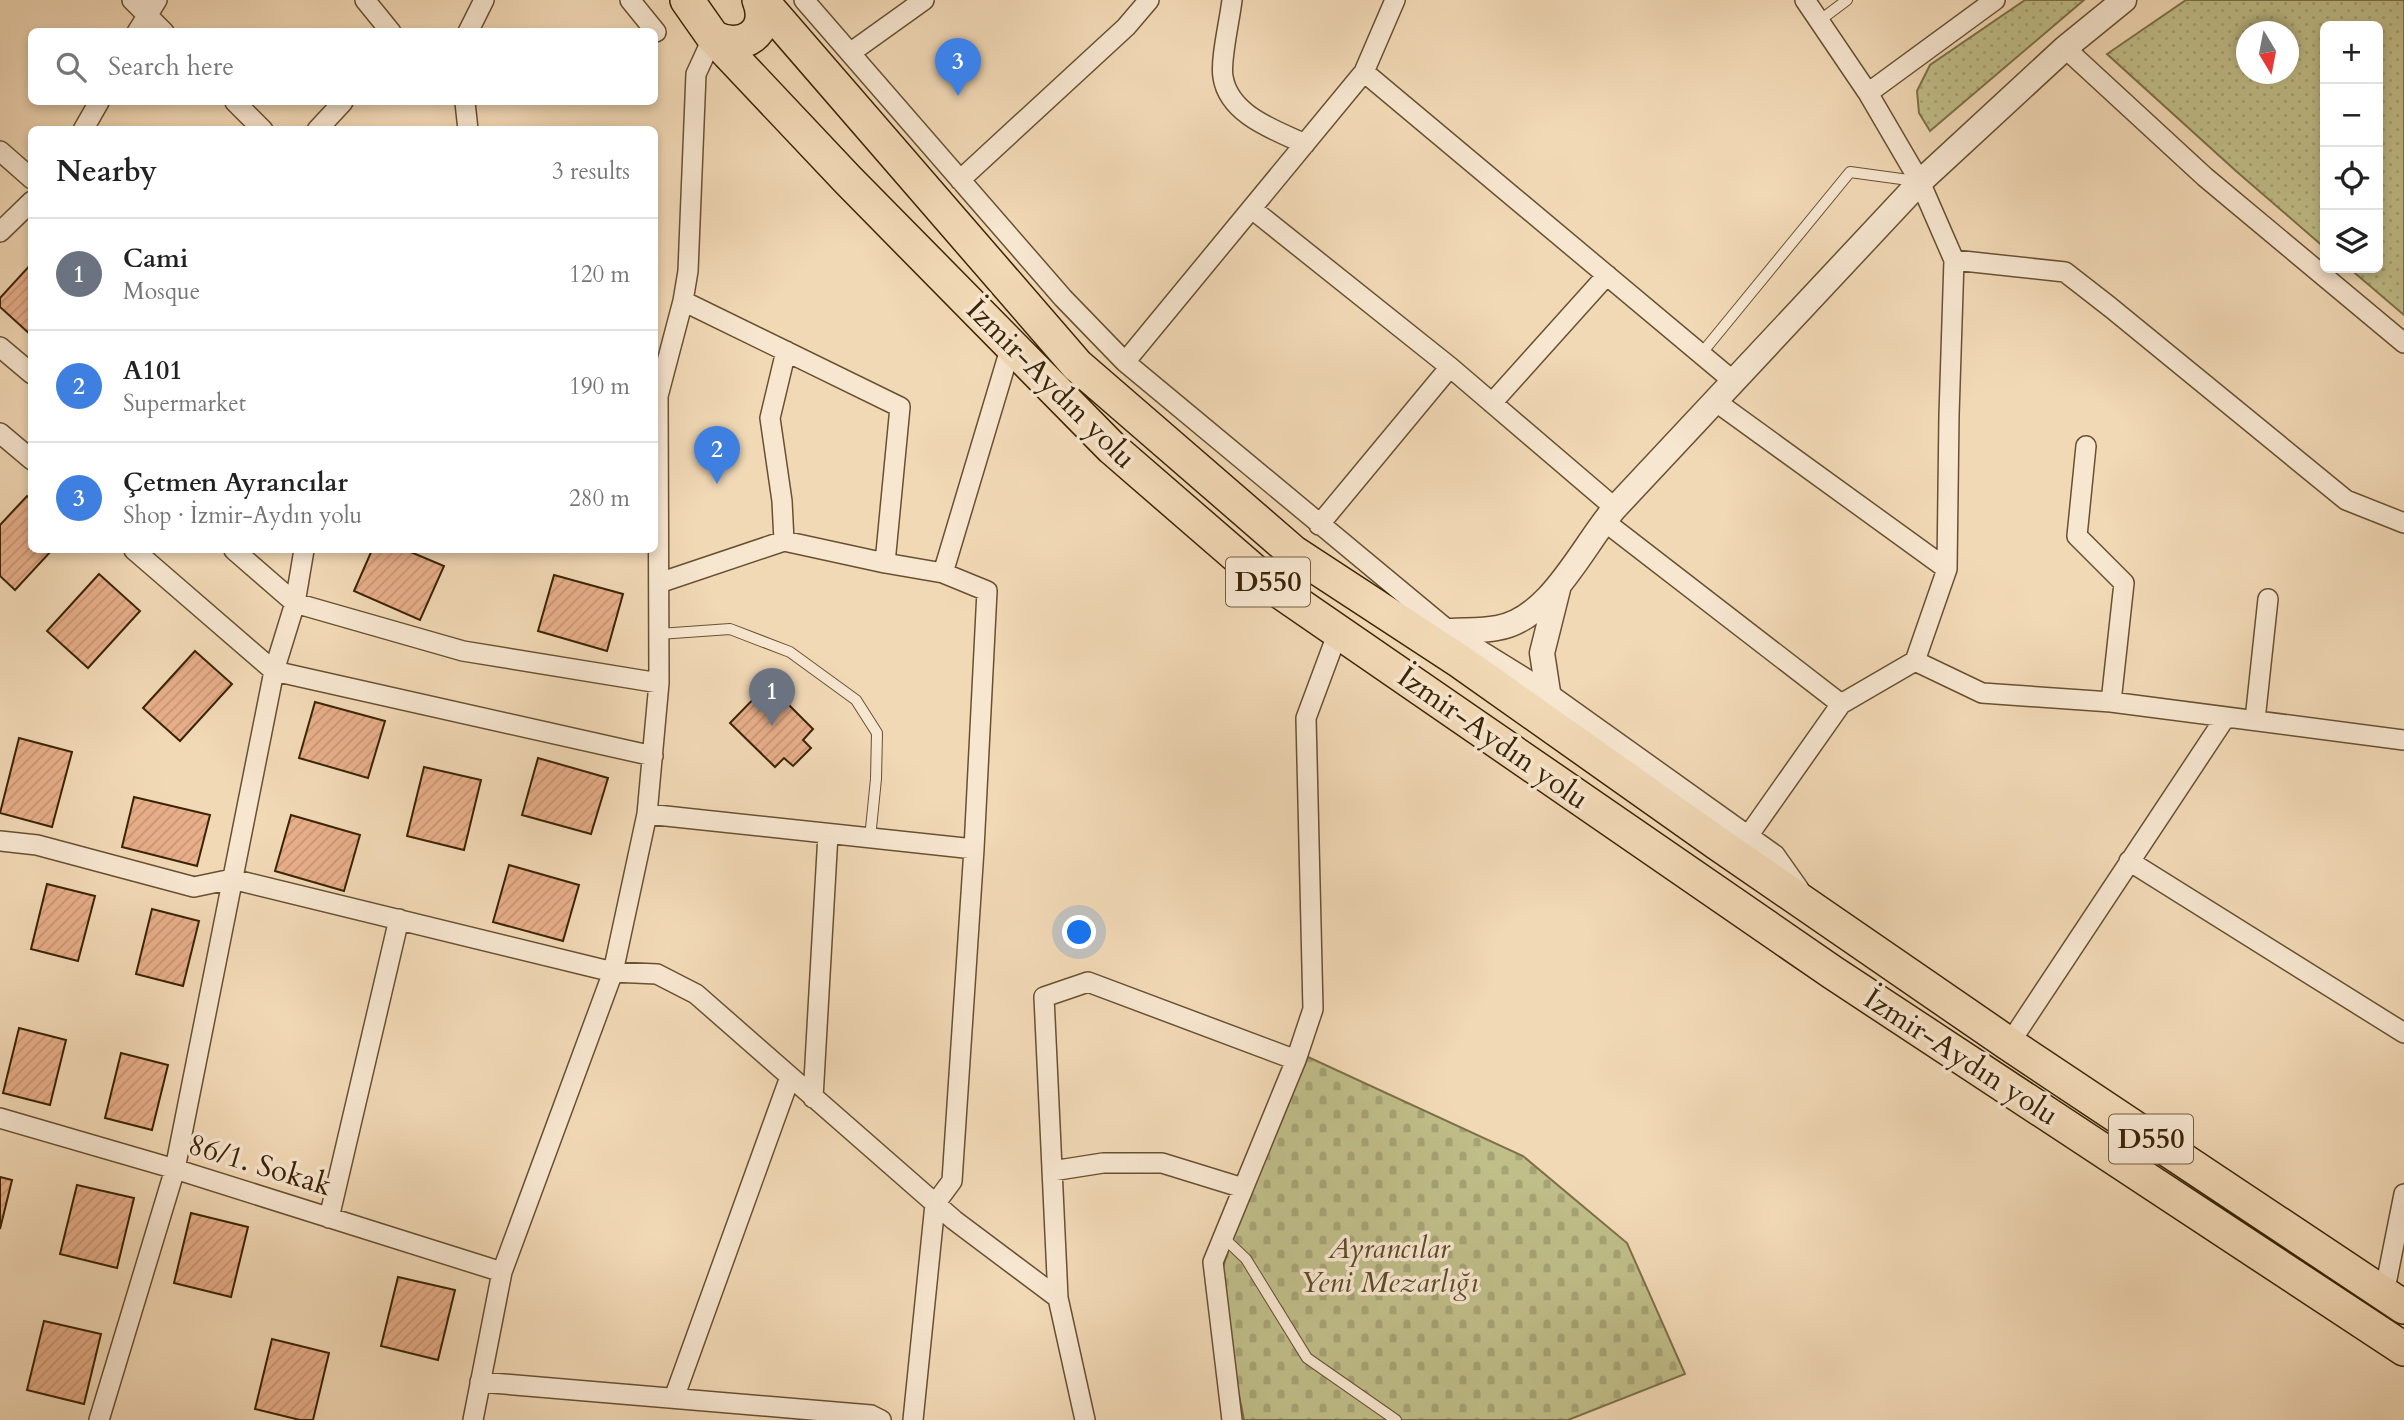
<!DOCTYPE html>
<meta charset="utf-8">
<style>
:root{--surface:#fff;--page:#f6f6f6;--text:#222;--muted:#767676;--line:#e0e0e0;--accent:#2563eb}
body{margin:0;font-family:Cardo,serif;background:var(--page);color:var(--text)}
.controls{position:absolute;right:21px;top:21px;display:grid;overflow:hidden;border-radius:10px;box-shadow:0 4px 10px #0003}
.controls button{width:63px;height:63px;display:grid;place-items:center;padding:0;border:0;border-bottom:2px solid var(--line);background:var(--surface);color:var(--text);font:35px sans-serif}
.compass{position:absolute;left:2236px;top:21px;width:63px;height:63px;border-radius:50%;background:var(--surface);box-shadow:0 4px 10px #0003;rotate:170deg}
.you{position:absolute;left:1080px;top:933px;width:24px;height:24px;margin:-18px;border:5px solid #fff;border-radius:50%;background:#1a73e8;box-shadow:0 0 0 10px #1a73e833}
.badge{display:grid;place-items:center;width:46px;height:46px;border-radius:50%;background:var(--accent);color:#fff;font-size:23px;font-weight:700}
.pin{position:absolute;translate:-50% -58px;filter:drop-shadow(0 2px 4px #0008)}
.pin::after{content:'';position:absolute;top:37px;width:24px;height:21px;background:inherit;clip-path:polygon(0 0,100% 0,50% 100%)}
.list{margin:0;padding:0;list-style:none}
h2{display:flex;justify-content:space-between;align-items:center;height:91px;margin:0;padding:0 28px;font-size:30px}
h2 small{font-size:23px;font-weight:400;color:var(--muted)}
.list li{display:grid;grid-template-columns:46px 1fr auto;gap:21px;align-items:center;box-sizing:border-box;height:112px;padding:0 28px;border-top:2px solid var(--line)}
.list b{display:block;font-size:26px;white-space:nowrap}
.list p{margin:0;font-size:23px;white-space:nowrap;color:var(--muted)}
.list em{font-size:23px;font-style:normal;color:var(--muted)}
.icon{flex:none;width:38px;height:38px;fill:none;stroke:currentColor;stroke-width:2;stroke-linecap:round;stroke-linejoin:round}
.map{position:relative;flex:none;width:2404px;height:1420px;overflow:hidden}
.search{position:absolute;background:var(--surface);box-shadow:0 4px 10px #0003;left:28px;top:28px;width:630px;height:77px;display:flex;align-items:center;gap:18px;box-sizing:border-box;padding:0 24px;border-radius:10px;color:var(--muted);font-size:26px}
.panel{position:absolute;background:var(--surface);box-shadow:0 4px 10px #0003;left:28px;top:126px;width:630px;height:427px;border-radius:10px}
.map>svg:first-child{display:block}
.cemetery{fill:url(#cemetery-stones);stroke:#7d7147;stroke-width:2}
.park{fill:url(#park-dots);stroke:#7d7147;stroke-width:2;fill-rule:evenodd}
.building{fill:url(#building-hatch);stroke:#3a2405;stroke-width:2}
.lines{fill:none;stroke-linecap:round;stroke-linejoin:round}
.service-casing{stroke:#685131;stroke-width:12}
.minor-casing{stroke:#685131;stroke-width:22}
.tertiary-casing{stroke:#685131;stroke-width:27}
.trunk-casing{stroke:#3a2405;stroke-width:36}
.service{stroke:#f7e6d0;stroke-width:10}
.minor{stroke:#f7e6d0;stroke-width:19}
.tertiary{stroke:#f7e6d0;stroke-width:24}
.trunk{stroke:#f2d9b6;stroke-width:33}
.labels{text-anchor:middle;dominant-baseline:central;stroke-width:7;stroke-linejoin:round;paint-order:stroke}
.shield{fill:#f7e6d0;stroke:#735e42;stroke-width:2}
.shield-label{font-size:28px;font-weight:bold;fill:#3a2405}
.street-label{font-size:30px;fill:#3a2405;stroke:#f7e6d0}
.park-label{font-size:30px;font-style:italic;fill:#5c4a26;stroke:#f7e6d0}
</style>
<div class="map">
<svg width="2404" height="1420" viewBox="0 0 2404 1420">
<defs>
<pattern id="cemetery-stones" width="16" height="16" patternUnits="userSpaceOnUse" patternTransform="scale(1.75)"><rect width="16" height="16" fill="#c0be89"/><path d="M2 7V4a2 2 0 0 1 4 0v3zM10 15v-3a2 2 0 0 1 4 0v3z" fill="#a6a375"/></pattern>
<pattern id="park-dots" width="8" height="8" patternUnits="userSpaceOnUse" patternTransform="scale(1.75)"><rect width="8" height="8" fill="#c0be89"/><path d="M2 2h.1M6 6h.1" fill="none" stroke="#a6a375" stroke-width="1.8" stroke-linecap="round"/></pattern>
<pattern id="building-hatch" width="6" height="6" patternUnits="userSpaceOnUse" patternTransform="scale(1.75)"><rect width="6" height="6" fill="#e8af8a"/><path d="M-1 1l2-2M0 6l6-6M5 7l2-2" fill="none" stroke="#c89676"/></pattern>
</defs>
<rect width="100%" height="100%" fill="#f2d9b6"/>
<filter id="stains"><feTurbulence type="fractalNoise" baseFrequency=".00286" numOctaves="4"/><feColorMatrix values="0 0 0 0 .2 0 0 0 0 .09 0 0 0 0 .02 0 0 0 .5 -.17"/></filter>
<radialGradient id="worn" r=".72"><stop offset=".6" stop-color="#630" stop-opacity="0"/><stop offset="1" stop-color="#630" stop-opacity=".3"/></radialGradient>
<path class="cemetery" d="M1308,1057l215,99 104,87 58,131 -117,46h-324l-23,-113v-33l24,-79z"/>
<path class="park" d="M2025,0h59l-154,131 -11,-18 -2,-22 13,-26z
M2186,0h218v315l-55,-47h29v-242h-53v222l-89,-77 -129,-117zM2246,32h42v42h-42z"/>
<path class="building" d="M32,263v73l-32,-29v-9z
M27,496l5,4v50h20l-37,40 -15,-14v-51z
M372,550h34l38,16 -24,54 -66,-29z
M99,574l41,37 -52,57 -41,-37z
M554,575l69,19 -16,57 -69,-20z
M195,651l37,33 -52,57 -37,-33z
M768,684l45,45 -10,11 8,8 -18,18 -9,-8 -9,9 -45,-44z
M315,702l70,19 -17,57 -69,-20z
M19,738l53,14 -20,75 -52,-14z
M538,758l70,20 -17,56 -69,-19z
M424,767l57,13 -17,70 -57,-14z
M134,797l76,18 -13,51 -75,-19z
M291,815l69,20 -16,56 -69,-20z
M509,865l70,20 -16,56 -70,-19z
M47,884l48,12 -17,65 -47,-12z
M152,909l47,12 -16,65 -47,-12z
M19,1028l47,12 -16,65 -47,-12z
M121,1053l47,12 -16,65 -47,-12z
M0,1177l12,3 -12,49z
M77,1185l57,13 -17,70 -57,-14z
M191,1213l57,14 -17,70 -57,-14z
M398,1277l57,13 -17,70 -57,-14z
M44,1321l57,13 -17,70 -57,-14z
M272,1339l57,14 -16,67h-13l-45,-11z"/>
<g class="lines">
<g class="service-casing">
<path id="service" d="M1819,21l28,-21
M1701,354l149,-182 66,9
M659,634l71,-5 60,23 66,48 21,33 -1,46 -6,59
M1224,1238l22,21 61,99 89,62"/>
</g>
<g class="minor-casing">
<path id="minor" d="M132,0l32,32
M365,0l26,32
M630,0l26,32
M804,0l259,298 62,64 324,269 92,57 234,167 24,34
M1232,0c-2,19 -12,60 -9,77 6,38 52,53 82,67
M1805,0l63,93 52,89 34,78 -5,155 -2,154 -32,92 67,32 129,9 293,38
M137,32l20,-32
M468,32l16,-32
M2065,48l140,129 199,166
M850,53l74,-53
M1364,72l368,308
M1868,93l127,-93
M235,102l28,28
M465,102l3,28
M83,130l16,-28
M317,130l26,-28
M0,151l32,28
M960,180l166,-153 23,-27
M1252,209l198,158 165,141
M0,232l32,-31
M1954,260l111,12 45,35 236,193 58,23
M683,301l217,106 -15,156 58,10 68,-227
M0,347l32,27
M1125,362l239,-290 31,-72
M1715,401l232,168
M1492,403l115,-128
M0,433l32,27
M2086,446l-9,90 47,47 -13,119
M1604,521l237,183
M1319,525l131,-158
M784,541l-2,-40 -12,-83 16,-67
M134,550l140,121 379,85
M234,550l61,53 168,48 196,32
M659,583l125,-42 101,22
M2255,720l13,-121
M647,814l327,35 13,-258 -44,-18
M1748,836l93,-132 74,-43
M0,841l37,4 157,42 38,-8 381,93 44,2 39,20 258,226 104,78
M2129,861l275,172
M2009,1044l216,-326
M813,1098l15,-264
M0,1118l175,51 327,103
M1052,1171l51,-8h59l81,25
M329,1218l70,-299
M2384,1294l20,-100
M480,1382l391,33 10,5
M674,1398l116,-321
M99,1420l76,-251 99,-498 21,-68 9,-53
M473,1420l29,-148 111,-300 34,-158 12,-131 -1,-287 25,-95 5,-30 8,-197 17,-37
M913,1420l22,-216 17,-23 22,-332
M1085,1420l-27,-122 -14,-301 44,-15 208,78
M1232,1420l-19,-158 83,-202 17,-51 -7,-291 32,-86"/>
</g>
<g class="tertiary-casing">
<path id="tertiary" d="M1449,631c16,-1 33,0 48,-3 53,-8 86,-83 118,-120l305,-326 145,-134 59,-48
M1548,692l-6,-39 16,-64"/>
</g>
<g class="trunk-casing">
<path id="trunk" d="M687,0l26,37 135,143 264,268 157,136 563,388 572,377
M761,0l316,365 216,187 168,110 256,181 292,201 395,263
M713,37c29,16 59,-5 46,-37"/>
</g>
<use href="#service" class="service"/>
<use href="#minor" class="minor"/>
<use href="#tertiary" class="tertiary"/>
<use href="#trunk" class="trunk"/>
</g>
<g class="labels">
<g class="shield">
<rect x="1226" y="557.5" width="84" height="49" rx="5"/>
<rect x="2109" y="1114.5" width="84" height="49" rx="5"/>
</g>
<g class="shield-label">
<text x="1268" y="582">D550</text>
<text x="2151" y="1139">D550</text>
</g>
<g class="street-label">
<text transform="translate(1051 384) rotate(45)">İzmir-Aydın yolu</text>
<text transform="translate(1493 738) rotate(35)">İzmir-Aydın yolu</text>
<text transform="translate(1961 1057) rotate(33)">İzmir-Aydın yolu</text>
<text transform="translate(260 1165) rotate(17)">86/1. Sokak</text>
</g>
<g class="park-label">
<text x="1389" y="1248">Ayrancılar<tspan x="1389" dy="34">Yeni Mezarlığı</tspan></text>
</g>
</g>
<rect width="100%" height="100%" filter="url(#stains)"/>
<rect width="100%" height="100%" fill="url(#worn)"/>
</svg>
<div class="controls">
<button>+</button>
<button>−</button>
<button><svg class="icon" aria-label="locate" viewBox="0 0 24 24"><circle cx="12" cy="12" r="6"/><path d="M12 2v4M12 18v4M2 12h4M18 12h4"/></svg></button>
<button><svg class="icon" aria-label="layers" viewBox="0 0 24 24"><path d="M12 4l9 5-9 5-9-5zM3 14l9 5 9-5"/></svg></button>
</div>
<svg class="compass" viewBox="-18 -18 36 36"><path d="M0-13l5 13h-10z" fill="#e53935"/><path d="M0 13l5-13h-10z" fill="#767676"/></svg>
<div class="you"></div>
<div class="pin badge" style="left:772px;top:726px;background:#6b7280">1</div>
<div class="pin badge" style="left:717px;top:484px;background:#3f7fe0">2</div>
<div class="pin badge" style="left:958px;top:96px;background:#3f7fe0">3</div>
<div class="search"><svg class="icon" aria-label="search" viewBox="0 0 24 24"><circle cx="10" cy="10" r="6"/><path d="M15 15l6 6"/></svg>Search here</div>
<section class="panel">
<h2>Nearby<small>3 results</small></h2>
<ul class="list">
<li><span class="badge" style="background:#6b7280">1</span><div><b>Cami</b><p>Mosque</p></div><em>120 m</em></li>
<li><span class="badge" style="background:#3f7fe0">2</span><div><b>A101</b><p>Supermarket</p></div><em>190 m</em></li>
<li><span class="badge" style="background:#3f7fe0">3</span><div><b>Çetmen Ayrancılar</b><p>Shop · İzmir-Aydın yolu</p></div><em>280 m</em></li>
</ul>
</section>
</div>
